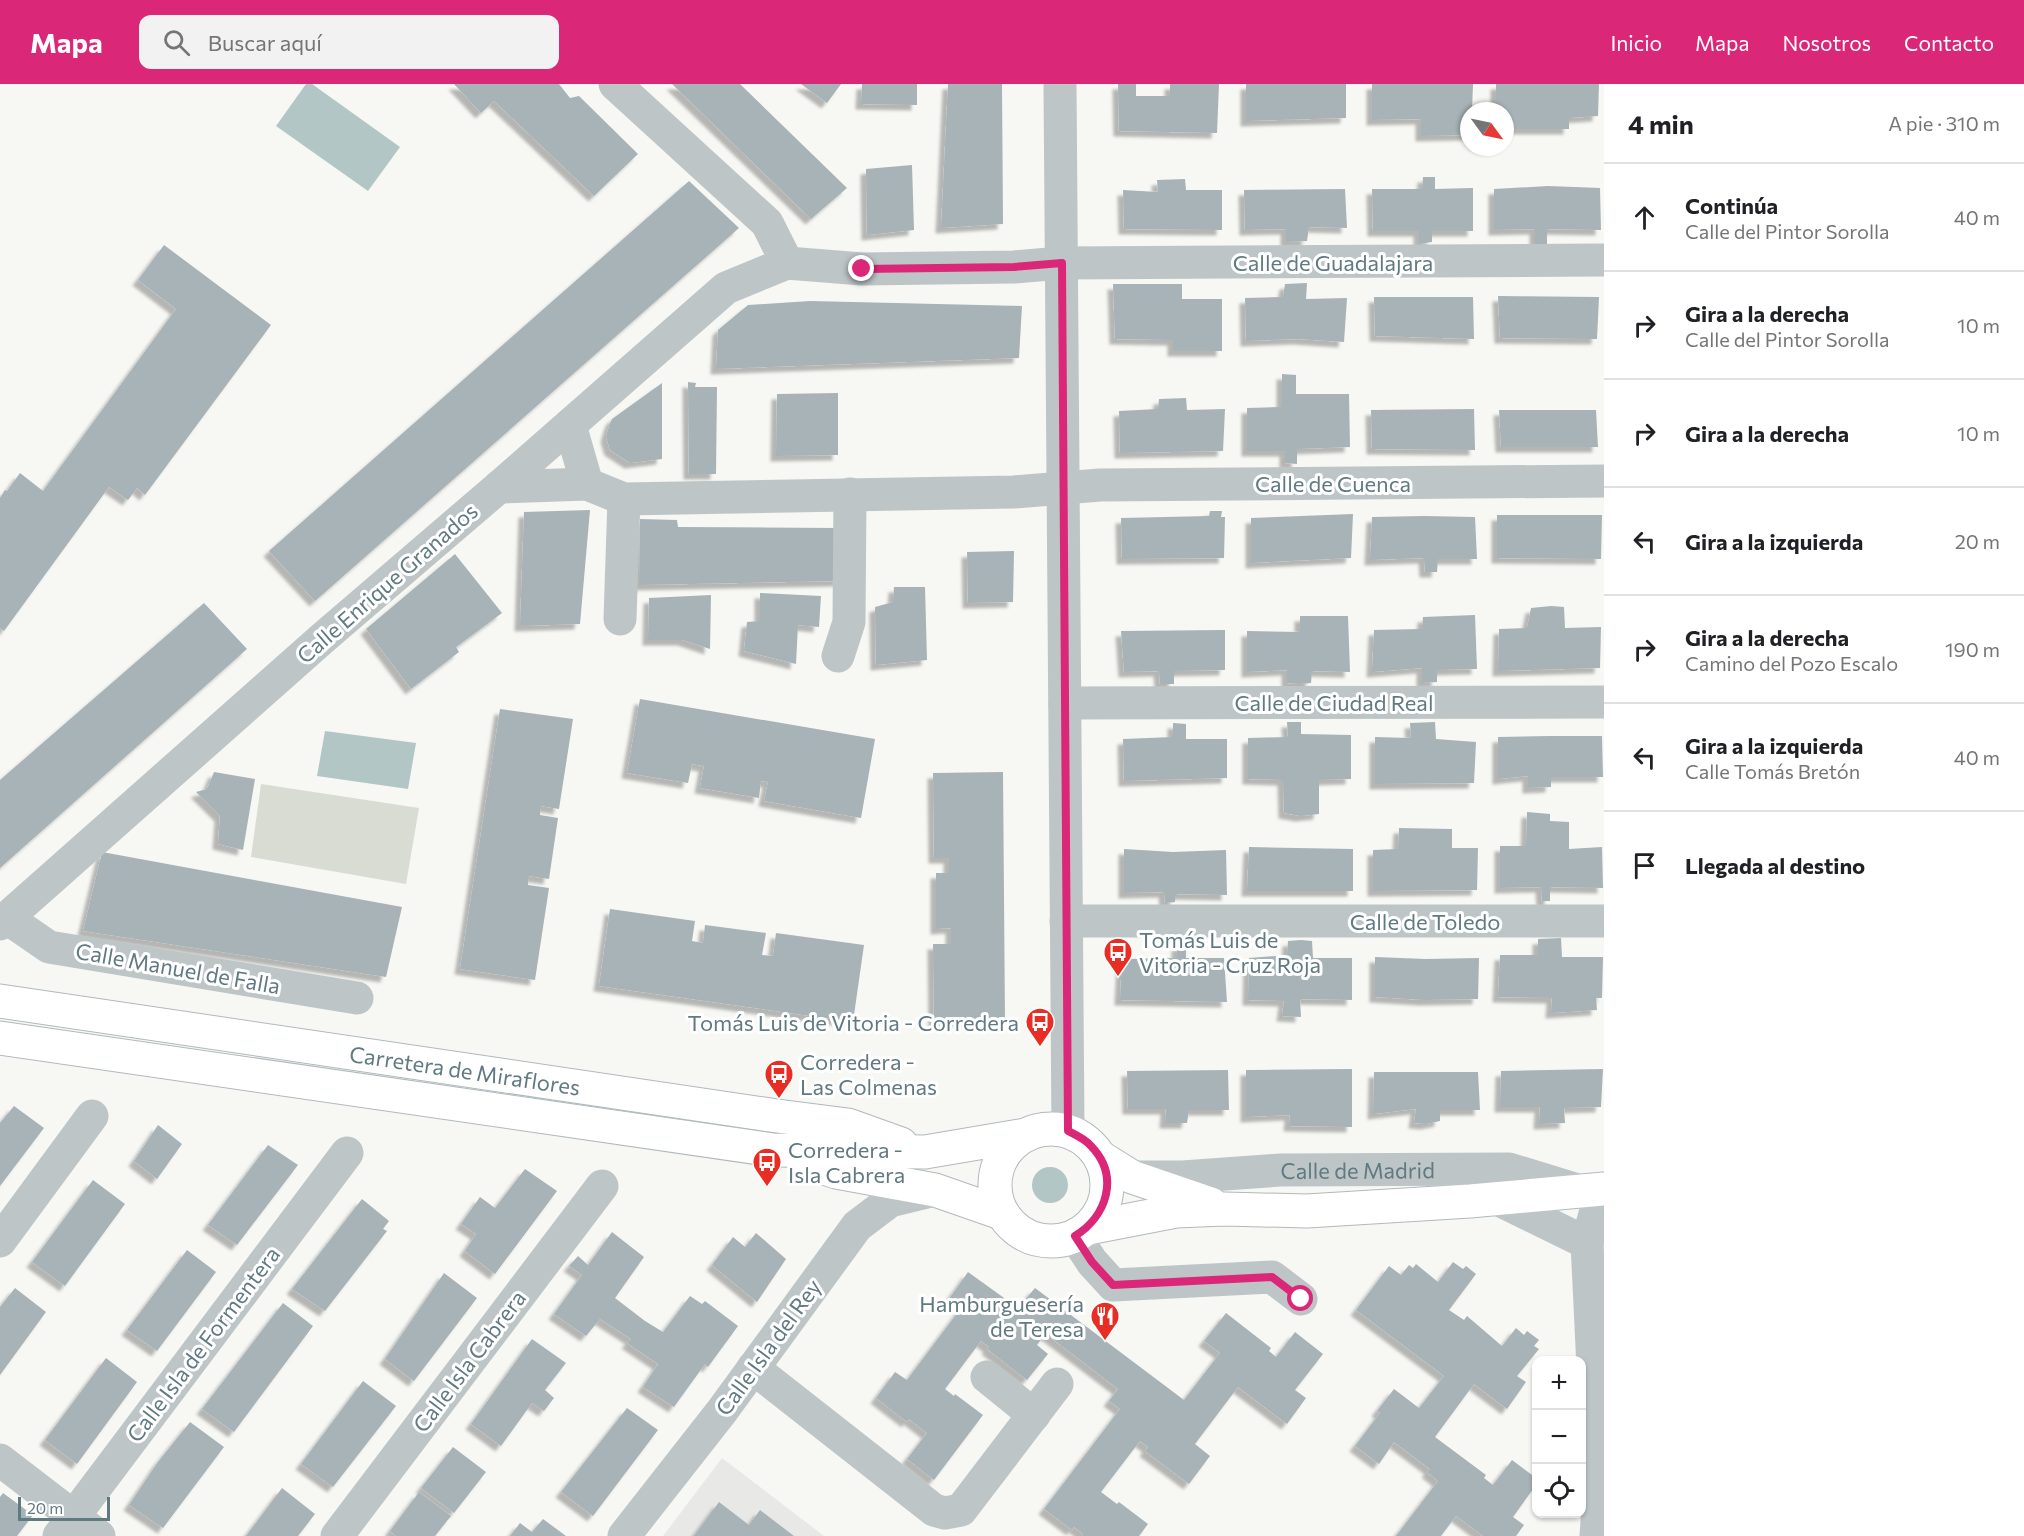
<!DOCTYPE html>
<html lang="es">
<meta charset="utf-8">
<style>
:root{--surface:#fff;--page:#f2f2f2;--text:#202124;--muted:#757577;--line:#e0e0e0;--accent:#db2777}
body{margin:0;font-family:Commissioner,sans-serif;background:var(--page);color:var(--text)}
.controls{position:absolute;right:18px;bottom:18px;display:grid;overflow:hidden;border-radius:12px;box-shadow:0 2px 4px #0004}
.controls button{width:54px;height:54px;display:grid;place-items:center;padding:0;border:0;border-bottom:2px solid var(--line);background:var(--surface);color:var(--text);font:30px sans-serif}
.compass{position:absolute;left:1460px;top:18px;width:54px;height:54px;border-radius:50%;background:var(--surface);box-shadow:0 2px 4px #0004;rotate:123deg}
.scale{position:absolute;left:18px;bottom:15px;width:92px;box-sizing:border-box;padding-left:6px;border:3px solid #617980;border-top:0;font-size:16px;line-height:21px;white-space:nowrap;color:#617980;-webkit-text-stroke:4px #fff;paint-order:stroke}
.stop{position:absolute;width:18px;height:18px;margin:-14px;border:4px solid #db2777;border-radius:50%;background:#fff}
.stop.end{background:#db2777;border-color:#fff;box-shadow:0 2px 6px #0008}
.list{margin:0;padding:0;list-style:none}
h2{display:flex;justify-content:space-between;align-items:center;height:78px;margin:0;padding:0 24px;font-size:26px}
h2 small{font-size:20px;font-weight:400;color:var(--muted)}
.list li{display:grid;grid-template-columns:39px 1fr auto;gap:18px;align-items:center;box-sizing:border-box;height:108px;padding:0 24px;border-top:2px solid var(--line)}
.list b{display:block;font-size:22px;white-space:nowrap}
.list p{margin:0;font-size:20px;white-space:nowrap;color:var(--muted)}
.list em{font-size:20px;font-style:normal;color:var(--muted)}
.icon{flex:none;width:33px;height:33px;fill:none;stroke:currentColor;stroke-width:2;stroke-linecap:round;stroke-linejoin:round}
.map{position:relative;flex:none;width:1604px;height:1452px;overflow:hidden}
header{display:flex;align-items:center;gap:36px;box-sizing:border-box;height:84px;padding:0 30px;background:var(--accent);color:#fff}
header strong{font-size:28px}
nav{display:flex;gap:33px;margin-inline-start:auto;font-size:21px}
.search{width:420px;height:54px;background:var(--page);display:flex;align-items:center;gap:15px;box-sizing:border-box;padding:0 21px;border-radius:12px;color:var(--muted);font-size:22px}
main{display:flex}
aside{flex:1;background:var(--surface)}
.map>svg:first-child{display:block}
.built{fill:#e8e8e7}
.green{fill:#d8dcd3}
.water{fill:#b3c6c6}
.building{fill:#a7b3b6;filter:url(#shadow)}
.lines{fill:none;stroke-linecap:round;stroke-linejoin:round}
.secondary-casing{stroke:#b0b9bc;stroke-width:35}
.street{stroke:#bec5c7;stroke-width:33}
.secondary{stroke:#fff;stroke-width:33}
.route{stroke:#db2777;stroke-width:8}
.labels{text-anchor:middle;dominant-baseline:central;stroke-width:6;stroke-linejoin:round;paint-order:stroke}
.street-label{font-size:22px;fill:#617980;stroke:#fff}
.poi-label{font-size:22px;fill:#617980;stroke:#fff;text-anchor:start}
</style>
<header>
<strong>Mapa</strong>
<div class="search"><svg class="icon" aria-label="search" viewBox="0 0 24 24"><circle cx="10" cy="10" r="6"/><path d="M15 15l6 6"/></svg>Buscar aquí</div>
<nav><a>Inicio</a><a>Mapa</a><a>Nosotros</a><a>Contacto</a></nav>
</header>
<main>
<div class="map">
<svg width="1604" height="1452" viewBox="0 0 1604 1452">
<defs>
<filter id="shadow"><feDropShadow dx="-5.5" dy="5.5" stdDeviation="1.5" flood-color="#0004"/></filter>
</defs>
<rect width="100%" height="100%" fill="#f7f7f4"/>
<path class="built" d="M722,1374l102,78h-161z"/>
<path class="green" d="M261,700l158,24 -13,76 -155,-27z"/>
<path class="water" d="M306,0h6l88,63 -32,44 -92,-65z
M325,647l91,12 -8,46 -91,-13z
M1032 1101a18 18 0 1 1 36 0a18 18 0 1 1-36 0Z"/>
<path class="building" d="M454,0h105l11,14 9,-2 59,58 -44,42 -100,-95 -13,12z
M672,0h68l107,104 -36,31z
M801,0h40l-14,19z
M862,0h55v21l-56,-1z
M948,0h54l1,140 -62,4z
M1118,0h18v12h34v-12h49l-2,49 -98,-2z
M1246,0h100v34l-100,3z
M1372,0h101l-1,27h-3v24l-48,1v-17l-49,1z
M1496,0h103l-1,32 -29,2v11h-64v-18h-9z
M912,81l2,65 -47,5 -1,-66z
M1423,93h12v12l38,-1v43h-41v11l-13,2v-13h-46l-1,-42h50z
M1185,95l1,11h36v40l-98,-1 -1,-39 35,2 -1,-12z
M689,97l50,47 -424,373 -46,-50z
M1548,102l52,2 1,42 -54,-1v17l-12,1v-18l-41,1v-41z
M1345,105l2,39 -38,-1 -2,14 -21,1v-13l-41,1 -1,-40z
M164,161l107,80 -126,170 -8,-7 -9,12 -19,-13 -105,144 -4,-3v-130l5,-8 2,1 13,-18 23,18 133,-182 -38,-29z
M1307,199l-1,16 41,-1 -3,44 -46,-3 -52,2 -1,-43 38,-1 2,-13z
M1113,200h69v15h40v52h-49v-11l-58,-1z
M1498,212l101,1 -2,42 -97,-1z
M1374,213h99l1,42 -99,-3z
M810,217l212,5 -3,52 -303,11 2,-39 30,-25z
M1282,290l14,1v19h53l1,53 -53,2v15l-12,-1v-12h-38v-43l35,-1z
M688,298l8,1 -1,4h22l-1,87h-27z
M662,299v76l-32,4 -20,-13 -4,-13 3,-11 3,-7z
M838,309v62l-62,1 1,-62z
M1186,314l1,12 38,-1 -2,42 -103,2 -1,-42 39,-2 1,-10z
M1474,325l1,41 -103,-1 -1,-39z
M1499,326h97l2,37h-97z
M590,426l-10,114 -60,2 4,-114z
M1210,427h12l-1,6h4l-1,41 -102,1 -1,-41 88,-2z
M1353,430l-2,44 -100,5v-45z
M1497,431h105l-1,44 -104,-1z
M1424,432l51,1 2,42h-39l-1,13h-12l-1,-14 -54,2 2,-43z
M640,435l37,1 1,7 161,1 1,53 -201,4z
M1014,467l-1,51 -45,1 -1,-51z
M455,470l47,59 -46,34 3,5 -48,37 -45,-60z
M894,503h31l2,73 -51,5 -1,-58 18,-5z
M760,509l61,3 -2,31 -21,-2 -2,39 -52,-13 3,-29 13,-1z
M711,511l-1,54 -27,-9h-35l1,-42z
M204,519l43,46 -247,219v-88z
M1551,522l13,1 1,21 36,-1 -1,41 -102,3 1,-42 28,-1 4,-20z
M1475,531l2,54 -40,1v12l-15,1v-15l-50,4 2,-42 48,-1 1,-12z
M1300,532h48l2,56 -38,-1 -1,12 -12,1 -12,-1v-13l-40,2v-41l53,1z
M1225,546v40l-51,1v13h-14l-1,-13 -35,1 -3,-41z
M640,615l235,40 -14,79 -97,-17 4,-19 -7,-1 -2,17 -59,-10 4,-22 -12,-2 -4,19 -61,-10z
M500,625l73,10 -14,90 -18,-3 -1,9 18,3 -9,61 -20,-3 -1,9 21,3 -14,92 -75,-11z
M1287,638h14v12l50,1v44l-32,1v34l-18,2 -17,-3 -1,-33 -35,-1v-41l40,-1z
M1435,638l1,17 40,3 -2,41 -99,1v-47l36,1 -1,-15z
M1173,639l13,1v15h41v39l-103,3 -1,-42 50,-2z
M1550,652h52l1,41h-52v10l-23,1v-12l-30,3v-42z
M214,688l41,7 -12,71 -25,-6 2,-28 -24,-24 11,-3z
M1003,688l2,249 -71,1 -1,-78h18v-16l-15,1v-56h13v-15h-15l-1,-85z
M1527,728l23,2v7l19,1v27l33,-2 1,41 -53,-1v14h-8l-1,-14 -41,1v-42h26z
M1399,744l53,1v19h26l-1,42 -104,1v-41l25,-1z
M1249,763l104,2v42h-106z
M1124,765l49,3 53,-2 1,45 -51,-1 -1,8 -10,1 -1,-11 -40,1z
M102,768l300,55 -16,70 -303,-46z
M610,825l85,12 -3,20 11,2 2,-18 61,8 -4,22 11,1 3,-23 88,12 -11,77 -254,-36z
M1561,854l1,19h41l-1,41h-6l1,12 -46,3 1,-15 -54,-1 2,-42h38v-16z
M1301,856l11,1 1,17h39v42l-52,-1 1,18 -19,-1 2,-15 -36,-1 1,-42 38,-3 1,-14z
M1177,861h9v13h38l3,44 -107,-2 2,-41 55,-1z
M1375,873l51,2 53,-1 -1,41 -53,1 -50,-3z
M1352,985v58l-63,-1 1,-11 -44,2v-47z
M1603,985l-2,38 -37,1 1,15 -26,1 1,-17h-40l1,-36z
M1228,986l1,40h-40l-2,13h-22l1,-14h-38l-1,-38z
M1374,988h104l2,38h-40v11l-14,3 -12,-1 2,-14 -43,5z
M14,1022l30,22 -44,58v-63z
M158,1041l24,19 -25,35 -23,-18z
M268,1061l30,20 -61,80 -29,-20z
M525,1085l32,22 -62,83 -30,-23 11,-17 -15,-10 19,-27 15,11z
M93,1096l32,24 -60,82 -33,-24z
M362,1115l27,22 -6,8 4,2 -62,80 -33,-22z
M612,1148l32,25 -29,41 30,23 18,11 27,-36 12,8 3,-3 33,25 -30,41 -3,-3 -31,43 -31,-20 15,-23 -31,-21 4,-4 -31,-20 -14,17 -32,-22 28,-39 -13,-9 9,-10 10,9z
M756,1149l30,26 -29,43 -45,-37 21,-28 12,10z
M187,1166l29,22 -59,79 -30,-21z
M1453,1178l10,7 3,-3 10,8 -27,36 15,10 3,-4 35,30 14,-18 8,7 3,-4 12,9 -5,6 5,3 -22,27 9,6 -19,27 -33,-25 -39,53 51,38 -2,3 9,7 19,-25 24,18v7l-23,32 11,8 -8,11h-33l-27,-20 -15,20h-45l42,-55 -11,-9 3,-3 -36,-27 -15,22 -24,-18 25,-33 -3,-2 17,-22 25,19 25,-32 -88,-66 33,-44 12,9 8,-10 4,3 3,-4 22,18z
M968,1188l50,36 17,-20 149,112 36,-47 -16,-12 22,-28 45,35 -2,3 7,6 19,-25 28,22 -28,36 11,8 -19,26 -49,-37 -43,57 15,12 -21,28 -44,-33 3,-4 -8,-6 -39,51 16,12 2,-2 29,22 -9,12h-57l1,-2 -9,-7 -2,3 -28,-21 76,-100 -11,-8 9,-12 -68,-52 -5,-3 -8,11 11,9 -21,26 -40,-31 2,-2 -8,-6 -36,48 9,7 1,-2 28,21 -49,65 -27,-21 20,-26 -18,-14 -2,3 -31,-24 19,-26 12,8 54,-72 -12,-9z
M444,1189l33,25 -63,83 -29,-22z
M15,1204l31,24 -46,63v-68z
M283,1219l30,23 -79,106 -32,-23z
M532,1255l34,24 -21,27 9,8 -10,13 -12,-8 -31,43 -30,-22z
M106,1274l31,24 -60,82 -32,-24z
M363,1297l33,25 -63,81 -32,-23z
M627,1324l31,22 -65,86 -32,-24z
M190,1338l34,25 -61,81 -34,-23 29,-43z
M453,1363l33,25 -32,41 -33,-25z
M282,1404l33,26 -17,22h-52z
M419,1408l32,24 -16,20h-39l-6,-5z
M3,1409l30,22 -16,21h-17v-39z
M719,1418l30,23 11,-15 34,26h-100z
M543,1435l23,17h-56l10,-13 12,9z"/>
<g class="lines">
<g class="secondary-casing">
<g id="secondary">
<path id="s2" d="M0,917l777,115 71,9 53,19"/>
<path d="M0,954l773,112 152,2 101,-17"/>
<circle cx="1051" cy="1101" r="56"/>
<path d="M1100,1073l32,20 79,27"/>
<path d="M809,1079l27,9 99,18 66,23"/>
<path d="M1088,1144l88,-17 48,-2 83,2 163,-10 134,-12"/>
</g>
</g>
<g class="street">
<path d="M615,0l152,139 20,40"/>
<path d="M1060,0l8,1047"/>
<path d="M570,341l17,59"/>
<path d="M499,403l88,-3 37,15 390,-7 86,-7 504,-4"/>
<path d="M620,535l4,-120"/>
<path d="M838,572l11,-34 1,-128"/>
<path d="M1065,619l539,-1"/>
<path d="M7,834l42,29 308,51"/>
<path d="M1066,837h538"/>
<path d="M0,840l324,-287 175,-150 227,-199 61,-25 75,6 152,-2 47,-4 543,-3"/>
<path id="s1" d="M1139,1093h44l98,-7 228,-1 72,22"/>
<path d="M1495,1114l92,45"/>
<path d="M1075,1152l17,26 21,23 159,-8 29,22"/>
<path d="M0,1157l92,-125"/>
<path d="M753,1284l181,142 11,3 16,-3 96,-126"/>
<path d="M987,1293l47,38"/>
<path d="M0,1376l99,76"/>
<path d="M59,1452l288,-383"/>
<path d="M337,1452l265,-350"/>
<path d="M624,1452l98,-125 135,-185 33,-25 45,-11"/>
<path d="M1596,1452l3,-44 -12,-249 9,-33 1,-21"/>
</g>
<use href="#secondary" class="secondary"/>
</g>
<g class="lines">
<path class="route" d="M862,185l152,-2 48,-4 6,868c8,4 17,8 23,15 29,30 16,70 -16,90l17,26 21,23 159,-8 29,22"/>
</g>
<defs>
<g id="bus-pin" transform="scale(1.5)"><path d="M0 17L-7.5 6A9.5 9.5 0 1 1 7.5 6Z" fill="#e72d24" stroke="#fff"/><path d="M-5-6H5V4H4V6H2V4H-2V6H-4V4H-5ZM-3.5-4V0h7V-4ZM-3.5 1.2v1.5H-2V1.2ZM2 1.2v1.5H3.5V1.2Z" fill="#fff"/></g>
<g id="restaurant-pin" transform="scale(1.5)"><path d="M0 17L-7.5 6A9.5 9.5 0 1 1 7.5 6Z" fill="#e72d24" stroke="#fff"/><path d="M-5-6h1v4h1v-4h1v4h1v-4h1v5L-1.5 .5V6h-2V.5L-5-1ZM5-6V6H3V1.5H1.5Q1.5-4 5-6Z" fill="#fff"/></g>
</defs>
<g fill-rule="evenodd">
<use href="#bus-pin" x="1118" y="868"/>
<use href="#bus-pin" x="1040" y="938"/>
<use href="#bus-pin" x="779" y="990"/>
<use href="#bus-pin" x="767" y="1078"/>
<use href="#restaurant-pin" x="1105" y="1232"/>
</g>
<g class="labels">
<g class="street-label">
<text x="1333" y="178">Calle de Guadalajara</text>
<text x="1333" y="399">Calle de Cuenca</text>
<text transform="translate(387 499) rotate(-41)">Calle Enrique Granados</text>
<text x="1334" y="618">Calle de Ciudad Real</text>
<text x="1425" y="837">Calle de Toledo</text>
<text transform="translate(178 884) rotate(10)">Calle Manuel de Falla</text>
<text stroke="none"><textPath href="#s2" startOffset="470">Carretera de Miraflores</textPath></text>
<text stroke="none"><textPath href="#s1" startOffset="219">Calle de Madrid</textPath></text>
<text transform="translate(203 1260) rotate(-53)">Calle Isla de Formentera</text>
<text transform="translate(768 1263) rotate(-54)">Calle Isla del Rey</text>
<text transform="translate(469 1277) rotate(-53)">Calle Isla Cabrera</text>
</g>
<g class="poi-label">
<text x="1139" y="855">Tomás Luis de<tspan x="1139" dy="25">Vitoria - Cruz Roja</tspan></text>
<text x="1019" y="938" text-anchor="end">Tomás Luis de Vitoria - Corredera</text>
<text x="800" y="977">Corredera -<tspan x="800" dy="25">Las Colmenas</tspan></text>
<text x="788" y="1065">Corredera -<tspan x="788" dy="25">Isla Cabrera</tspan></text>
<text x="1084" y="1219" text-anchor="end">Hamburguesería<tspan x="1084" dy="25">de Teresa</tspan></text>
</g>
</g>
</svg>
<div class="controls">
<button>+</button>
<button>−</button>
<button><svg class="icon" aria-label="locate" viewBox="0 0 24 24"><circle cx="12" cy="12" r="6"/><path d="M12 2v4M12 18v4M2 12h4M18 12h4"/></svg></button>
</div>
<svg class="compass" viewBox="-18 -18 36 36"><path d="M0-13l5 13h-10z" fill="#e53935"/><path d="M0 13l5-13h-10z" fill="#757577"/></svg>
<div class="scale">20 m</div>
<div class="stop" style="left:1301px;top:1215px"></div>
<div class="stop end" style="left:862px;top:185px"></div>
</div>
<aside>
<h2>4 min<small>A pie · 310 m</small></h2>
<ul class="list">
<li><svg class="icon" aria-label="ahead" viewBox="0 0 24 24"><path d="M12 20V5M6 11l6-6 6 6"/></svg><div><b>Continúa</b><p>Calle del Pintor Sorolla</p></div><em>40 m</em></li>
<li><svg class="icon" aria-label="right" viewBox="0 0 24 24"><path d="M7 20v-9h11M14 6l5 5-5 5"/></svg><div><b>Gira a la derecha</b><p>Calle del Pintor Sorolla</p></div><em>10 m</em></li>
<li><svg class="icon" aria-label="right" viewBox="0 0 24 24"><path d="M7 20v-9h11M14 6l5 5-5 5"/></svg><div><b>Gira a la derecha</b></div><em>10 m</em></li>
<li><svg class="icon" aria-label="left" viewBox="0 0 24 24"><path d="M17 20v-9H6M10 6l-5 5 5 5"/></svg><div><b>Gira a la izquierda</b></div><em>20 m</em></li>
<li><svg class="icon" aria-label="right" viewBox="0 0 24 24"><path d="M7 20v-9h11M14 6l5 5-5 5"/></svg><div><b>Gira a la derecha</b><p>Camino del Pozo Escalo</p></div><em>190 m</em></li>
<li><svg class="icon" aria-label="left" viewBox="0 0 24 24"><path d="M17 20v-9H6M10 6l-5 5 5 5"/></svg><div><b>Gira a la izquierda</b><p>Calle Tomás Bretón</p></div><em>40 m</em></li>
<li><svg class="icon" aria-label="arrive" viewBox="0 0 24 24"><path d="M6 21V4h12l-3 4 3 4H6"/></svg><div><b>Llegada al destino</b></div></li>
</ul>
</aside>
</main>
